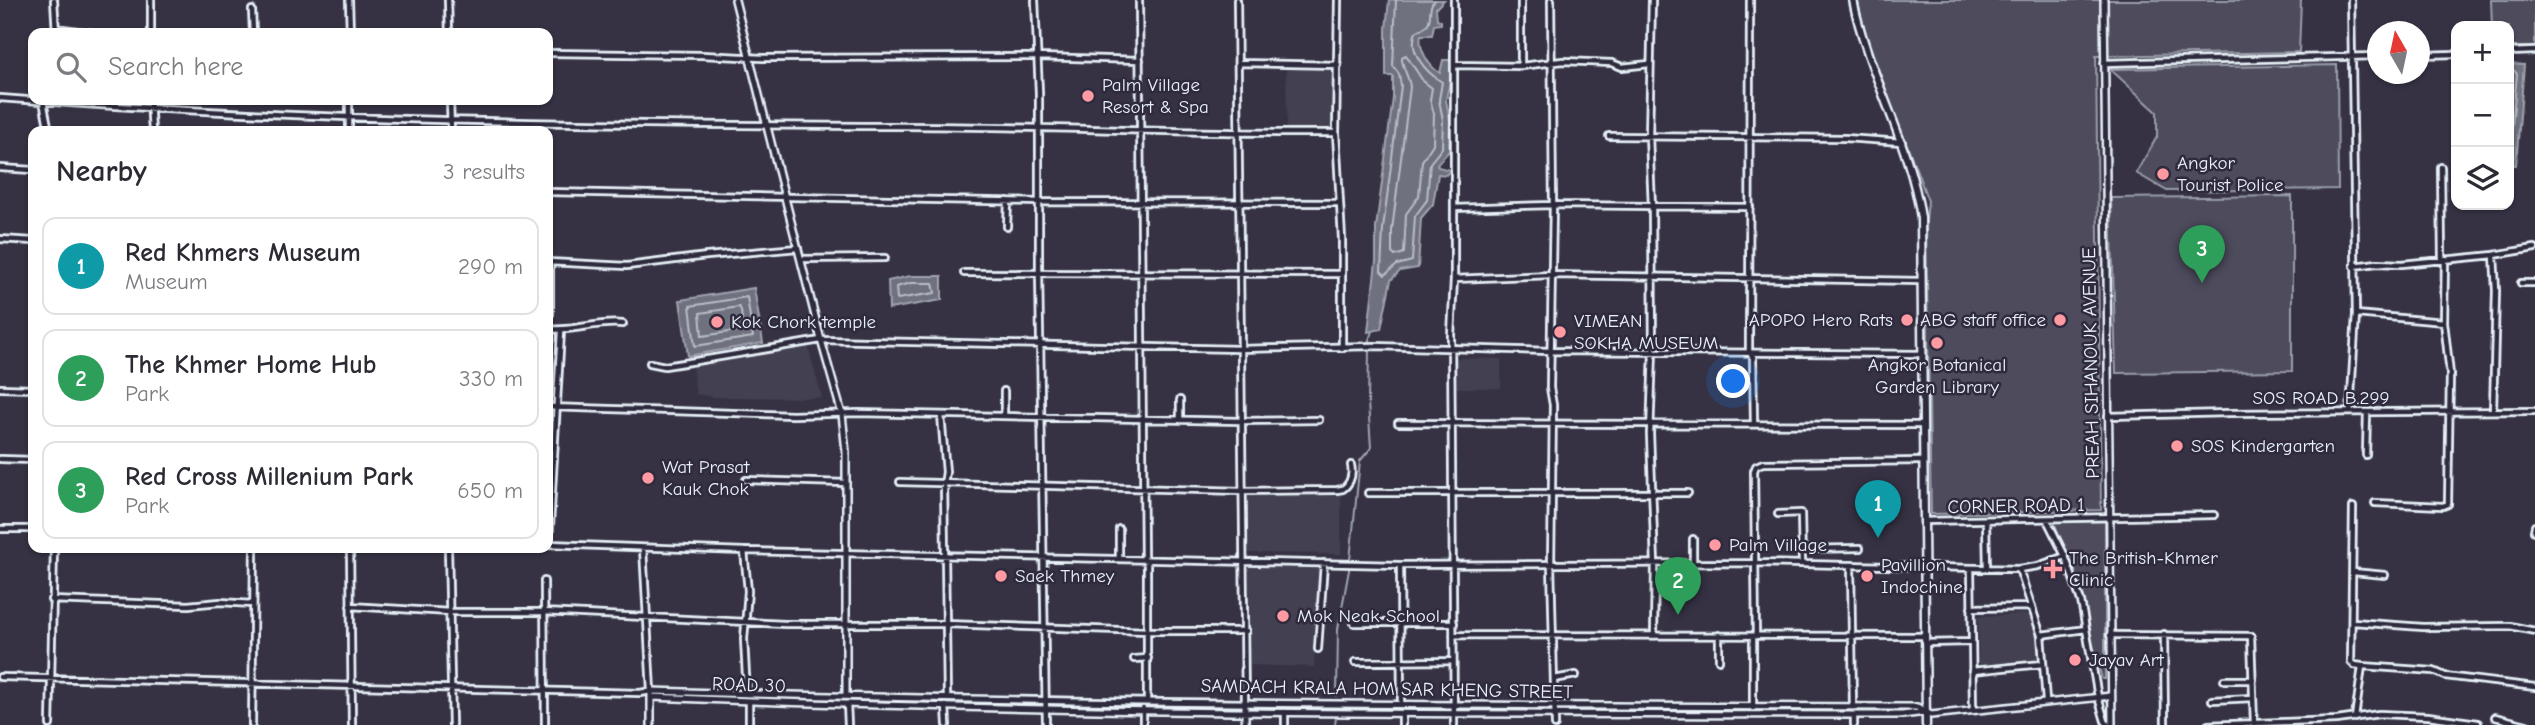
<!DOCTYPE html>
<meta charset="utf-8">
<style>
:root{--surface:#fff;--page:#f7f7f7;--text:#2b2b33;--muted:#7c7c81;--line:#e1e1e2;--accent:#ea580c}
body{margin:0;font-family:"Comic Neue",sans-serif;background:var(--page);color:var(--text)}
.controls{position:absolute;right:21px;top:21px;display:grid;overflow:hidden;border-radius:14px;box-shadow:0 2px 5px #0004}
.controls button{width:63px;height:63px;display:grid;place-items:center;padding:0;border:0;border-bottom:2px solid var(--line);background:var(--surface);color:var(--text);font:35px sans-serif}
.compass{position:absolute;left:2367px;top:21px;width:63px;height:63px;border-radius:50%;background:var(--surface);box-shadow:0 2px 5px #0004;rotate:351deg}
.you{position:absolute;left:1734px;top:382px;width:24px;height:24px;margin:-18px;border:5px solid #fff;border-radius:50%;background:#1a73e8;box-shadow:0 0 0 10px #1a73e833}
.badge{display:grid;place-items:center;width:46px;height:46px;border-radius:50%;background:var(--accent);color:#fff;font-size:23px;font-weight:700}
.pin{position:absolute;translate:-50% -58px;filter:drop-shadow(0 2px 4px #0008)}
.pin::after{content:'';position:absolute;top:37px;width:24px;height:21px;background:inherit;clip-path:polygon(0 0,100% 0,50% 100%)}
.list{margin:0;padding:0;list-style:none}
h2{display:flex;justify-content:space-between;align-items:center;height:91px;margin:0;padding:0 28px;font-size:30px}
h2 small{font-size:23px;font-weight:400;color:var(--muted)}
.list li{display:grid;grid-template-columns:46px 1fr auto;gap:21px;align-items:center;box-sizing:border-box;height:98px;margin:0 14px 14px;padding:0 14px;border:2px solid var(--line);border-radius:14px}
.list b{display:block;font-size:26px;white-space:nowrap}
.list p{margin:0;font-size:23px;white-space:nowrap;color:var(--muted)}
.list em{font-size:23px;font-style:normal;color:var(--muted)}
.icon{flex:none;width:38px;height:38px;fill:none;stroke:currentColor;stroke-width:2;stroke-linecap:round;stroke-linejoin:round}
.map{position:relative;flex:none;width:2535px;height:725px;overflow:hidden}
.search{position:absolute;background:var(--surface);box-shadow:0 2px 5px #0004;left:28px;top:28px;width:525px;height:77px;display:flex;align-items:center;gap:18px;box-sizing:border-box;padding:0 24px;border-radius:14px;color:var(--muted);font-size:26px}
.panel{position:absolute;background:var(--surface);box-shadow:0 2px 5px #0004;left:28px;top:126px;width:525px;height:427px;border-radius:14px}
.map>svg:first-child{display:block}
.built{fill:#433f51}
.green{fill:#4d4b5c;stroke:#9a9eaa;stroke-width:2}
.water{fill:#70717f;stroke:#a0a4af;stroke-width:2}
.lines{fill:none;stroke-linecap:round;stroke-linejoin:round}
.shore{stroke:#b8bec8;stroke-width:2}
.stream{stroke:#a0a4af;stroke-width:2}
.minor-casing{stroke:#e8f1f8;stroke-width:10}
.tertiary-casing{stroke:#e8f1f8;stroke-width:10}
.secondary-casing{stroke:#e8f1f8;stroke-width:11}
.minor{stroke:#2f2a3d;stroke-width:4.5}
.tertiary{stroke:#2f2a3d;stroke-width:5}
.secondary{stroke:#2f2a3d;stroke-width:6}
.poi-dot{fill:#ff9aa2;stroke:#2f2a3d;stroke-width:2.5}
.labels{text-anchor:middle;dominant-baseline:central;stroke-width:5;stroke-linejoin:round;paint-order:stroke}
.poi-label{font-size:19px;fill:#e8f1f8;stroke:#2f2a3d;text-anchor:start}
.street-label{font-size:19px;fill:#e8f1f8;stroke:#2f2a3d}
</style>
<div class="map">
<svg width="2535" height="725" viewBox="0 0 2535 725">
<rect width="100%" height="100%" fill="#363244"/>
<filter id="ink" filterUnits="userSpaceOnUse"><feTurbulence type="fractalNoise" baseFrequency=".0143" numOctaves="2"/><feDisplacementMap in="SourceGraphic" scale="14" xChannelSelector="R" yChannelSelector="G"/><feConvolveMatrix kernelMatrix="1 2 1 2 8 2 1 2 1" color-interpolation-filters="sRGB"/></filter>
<g filter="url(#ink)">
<path class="built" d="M1286,66h50v65h-49z
M807,342l15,56 -109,-1 -17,-3 -4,-30z
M1456,358l45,1v29h-45z
M1246,494l95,1v59l-95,-1z
M1249,565l72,2 -7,100 -64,-2z
M2031,614l6,20 2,28 -60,4 -1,-50z"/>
<path class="green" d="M1853,0h448l-2,52 -203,4 5,454 -170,4 -5,-293 2,-20 -22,-59 -24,-53z
M2491,0h44v47h-26v-21h-17z
M2337,65l1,124 -171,2 -31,-18 21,-36v-25l-47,-43z
M2292,196v175l-176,2 -5,-175z
M2105,521v158h-3l-28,-107 -20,-50z"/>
<path class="water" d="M1389,0h55l-8,8 1,11 4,2v3l-7,1 -2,10h-11c-3,13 8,32 19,38l3,-13h7l1,15 -5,25 4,20 -1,31 -12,13 1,3 12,3 -4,5 -8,-1 -5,30 -12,14 -3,50 -18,3 -9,9 -10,49 -13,3 8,-71v-33l17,-130v-22h-7v-47z
M2509,64l15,1 -8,100h-7z
M910,276h32v24l-53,9 -1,-28z
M754,288l9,55 -75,13 -8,-56z"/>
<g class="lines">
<path class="shore" d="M1396,0l-3,66 6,8 2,12 -18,143 -2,42 4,4 12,-10 15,-4 3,-45 12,-16 3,-37 12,-15 1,-28 -4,-20 3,-18c-15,-9 -35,-30 -26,-50 3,-2 7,-3 10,-6 8,-7 0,-18 9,-26
M1406,55l17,26 9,7 -2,12 4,14 -1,30 -11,17 -3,35 -13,18 -2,39 -9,3 -3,-3v-23l18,-143c-1,-11 -9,-21 -8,-30z
M2509,70l6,1 2,3 -8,84
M911,283h22l2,10 -38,6 -1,-12z
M747,297l6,40 -58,9 -5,-40z
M739,307l2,3 2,20 -41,6 -2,-23z"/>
<path class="stream" d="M1368,343l4,-12
M1337,696l1,-67 11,-59 11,-109 11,-13 -3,-46 1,-51
M1335,725l1,-8"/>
<g class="minor-casing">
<path id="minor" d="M54,0l2,33
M349,0l1,33
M448,0l1,33
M1035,0l4,93v180l7,452
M1139,0l5,560
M1237,0l8,704
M1338,0l-2,133 6,106v109
M1551,0l2,205 -3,183 3,17 -2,159 4,161
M1652,0l-3,136 3,71 1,144 -3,83 5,130 -1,72
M1750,0l-1,352 4,5 1,67
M252,10l1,23
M56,28l36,5
M151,33v-33
M2509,52l26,-1
M548,53l154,2 60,3 276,-1 102,3
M2420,55l36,-1
M1238,63l100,2
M2104,63l274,-7
M1454,65l67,1 42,-5 49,2 10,4 27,-3
M1521,66v-66
M0,98c299,23 600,27 900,28 145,0 291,8 436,7
M150,100l2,31
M450,100l1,31
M43,101l6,30
M349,131v-31
M1609,136l236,2 57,4
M2441,167l1,92
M0,168l33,2
M548,192l491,10 300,1
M1454,208l99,-3 197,2
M1007,227l1,-26
M0,239l33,2
M801,259l84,-1
M548,262l79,4 80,-10 91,-8
M2354,266l23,-3 25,1 92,-9 41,-7
M964,273l378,1
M1454,279l97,-4 369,6
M2521,283h14
M550,314v-52
M2356,314l88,8
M548,329c25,3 49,-8 75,-5
M650,363l15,3 25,-4 131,-22 419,9 134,-3 176,5 372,3
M0,388l33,1
M1004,391v24
M548,407l245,8 65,-2 383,8 78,-1
M2493,411l3,-120 -2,-36
M2350,412l6,-98 -5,-314
M941,415l5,57 -2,12 3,213
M2108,416l121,-3 306,-2
M1180,420v-20
M1398,423l524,2
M2366,455l1,-43
M0,459l33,1
M746,480l100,3
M900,482l342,9 95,-1 6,-1c8,-6 10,-14 8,-24
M1368,493h320
M2375,503l68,3 5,-2 2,-130 -6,-52 1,-63
M2353,507l-2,155 3,3 8,1 -7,52
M1778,514l23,-1 1,51
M1986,520l1,48
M2047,520l18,36 16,45 17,96 7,24 3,4
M1924,521l290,-6
M0,529h33
M1119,529v30
M2534,531l1,-5
M1693,539v24
M548,544l196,7 656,14 356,-2 263,6 19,-3 27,-10
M549,544l12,-213
M350,548l2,177
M448,548l4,177
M1802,549l58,-1
M744,551l4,40 -4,48 3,55
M1851,565l2,142
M1400,566l1,139
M1971,568l2,142
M2019,569l22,66 5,66
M2353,572l32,3
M544,581l1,144
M51,600l137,5 32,-3 33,2
M350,606l100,6h93l242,12h160l203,7h98
M1971,608l61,-1
M2353,622l70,5 87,-1 25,5
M1354,623h100
M2164,634l1,91
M1453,635l472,1
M1719,635v25
M2041,635l45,-6
M2110,635l141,1 3,88
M1753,636v72
M1756,636l-2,-165 2,-5 7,-3 160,-2
M1926,643l45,-1
M1318,649l6,-86
M1134,659l14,-1
M1355,662l98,-1
M2362,666l72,5 11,5 90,11
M1972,671l71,-7
M0,677l640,16 11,-2 -8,-143
M1554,679l22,-4
M2224,680h29
M2212,700l41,-2
M1147,702v-142
M847,704l1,21
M946,706l1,19
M1143,709v16
M1285,712v13
M1402,713v12
M1854,715v10
M2495,717l32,8
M50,725l4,-177
M252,725l2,-177
M749,725v-24
M1454,725l-3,-390 3,-56v-279
M2208,725l129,-5 42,-6 49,2 50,7"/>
</g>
<g class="tertiary-casing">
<path id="tertiary" d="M735,0l86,340 21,74 4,38v244
M2104,0l8,725
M651,697c416,18 834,17 1251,18l24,-3
M1245,704v21
M651,725v-34c419,13 838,15 1257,16h9l14,8 180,-19"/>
</g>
<g class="secondary-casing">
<path id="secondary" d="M1853,0c15,75 57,142 68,218l5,507"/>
</g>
<use href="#minor" class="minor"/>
<use href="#tertiary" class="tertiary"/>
<use href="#secondary" class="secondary"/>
</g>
</g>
<g class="poi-dot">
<circle cx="1088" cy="96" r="7"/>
<circle cx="2163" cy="174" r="7"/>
<circle cx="1907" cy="320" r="7"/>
<circle cx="2060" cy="320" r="7"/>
<circle cx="717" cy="322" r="7"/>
<circle cx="1560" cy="332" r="7"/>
<circle cx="1937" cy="343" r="7"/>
<circle cx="2177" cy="446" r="7"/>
<circle cx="648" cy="478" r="7"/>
<circle cx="1715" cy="545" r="7"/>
<path d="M2049.5 558.5h7v7h7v7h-7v7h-7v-7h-7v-7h7z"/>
<circle cx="1001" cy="576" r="7"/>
<circle cx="1867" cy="576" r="7"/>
<circle cx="1283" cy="616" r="7"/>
<circle cx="2075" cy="660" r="7"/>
</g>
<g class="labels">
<g class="poi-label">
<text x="1102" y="85">Palm Village<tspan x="1102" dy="22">Resort &amp; Spa</tspan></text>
<text x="2177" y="163">Angkor<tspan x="2177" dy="22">Tourist Police</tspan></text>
<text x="1893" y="320" text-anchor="end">APOPO Hero Rats</text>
<text x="2046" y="320" text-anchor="end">ABG staff office</text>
<text x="1574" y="321">VIMEAN<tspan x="1574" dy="22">SOKHA MUSEUM</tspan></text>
<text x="731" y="322">Kok Chork temple</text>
<text x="1937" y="365" text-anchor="middle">Angkor Botanical<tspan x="1937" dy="22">Garden Library</tspan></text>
<text x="2191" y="446">SOS Kindergarten</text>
<text x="662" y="467">Wat Prasat<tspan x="662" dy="22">Kauk Chok</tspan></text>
<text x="1729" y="545">Palm Village</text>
<text x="2069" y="558">The British-Khmer<tspan x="2069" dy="22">Clinic</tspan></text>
<text x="1881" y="565">Pavillion<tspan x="1881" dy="22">Indochine</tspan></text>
<text x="1015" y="576">Saek Thmey</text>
<text x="1297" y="616">Mok Neak School</text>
<text x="2089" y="660">Jayav Art</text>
</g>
<g class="street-label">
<text transform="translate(2091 363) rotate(-91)">PREAH SIHANOUK AVENUE</text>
<text x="2321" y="398">SOS ROAD B.299</text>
<text transform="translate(2016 506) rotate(-1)">CORNER ROAD 1</text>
<text transform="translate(749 685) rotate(2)">ROAD 30</text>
<text transform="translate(1387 689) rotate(1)">SAMDACH KRALA HOM SAR KHENG STREET</text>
</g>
</g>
</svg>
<div class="controls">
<button>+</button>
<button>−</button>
<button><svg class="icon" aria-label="layers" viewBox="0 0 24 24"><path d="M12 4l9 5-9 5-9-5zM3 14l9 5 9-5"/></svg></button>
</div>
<svg class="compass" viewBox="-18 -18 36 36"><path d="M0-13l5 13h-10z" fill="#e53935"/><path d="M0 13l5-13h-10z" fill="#7c7c81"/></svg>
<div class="you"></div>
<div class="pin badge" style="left:1878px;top:538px;background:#0f9aa8">1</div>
<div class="pin badge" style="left:1678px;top:615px;background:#2e9e5b">2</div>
<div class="pin badge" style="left:2202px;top:283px;background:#2e9e5b">3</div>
<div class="search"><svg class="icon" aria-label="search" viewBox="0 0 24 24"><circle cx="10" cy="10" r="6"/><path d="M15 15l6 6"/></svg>Search here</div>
<section class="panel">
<h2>Nearby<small>3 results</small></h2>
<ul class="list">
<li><span class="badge" style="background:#0f9aa8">1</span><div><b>Red Khmers Museum</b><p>Museum</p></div><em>290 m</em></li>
<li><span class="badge" style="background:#2e9e5b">2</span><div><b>The Khmer Home Hub</b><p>Park</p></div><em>330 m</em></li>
<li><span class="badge" style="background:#2e9e5b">3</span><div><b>Red Cross Millenium Park</b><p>Park</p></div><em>650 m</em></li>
</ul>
</section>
</div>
